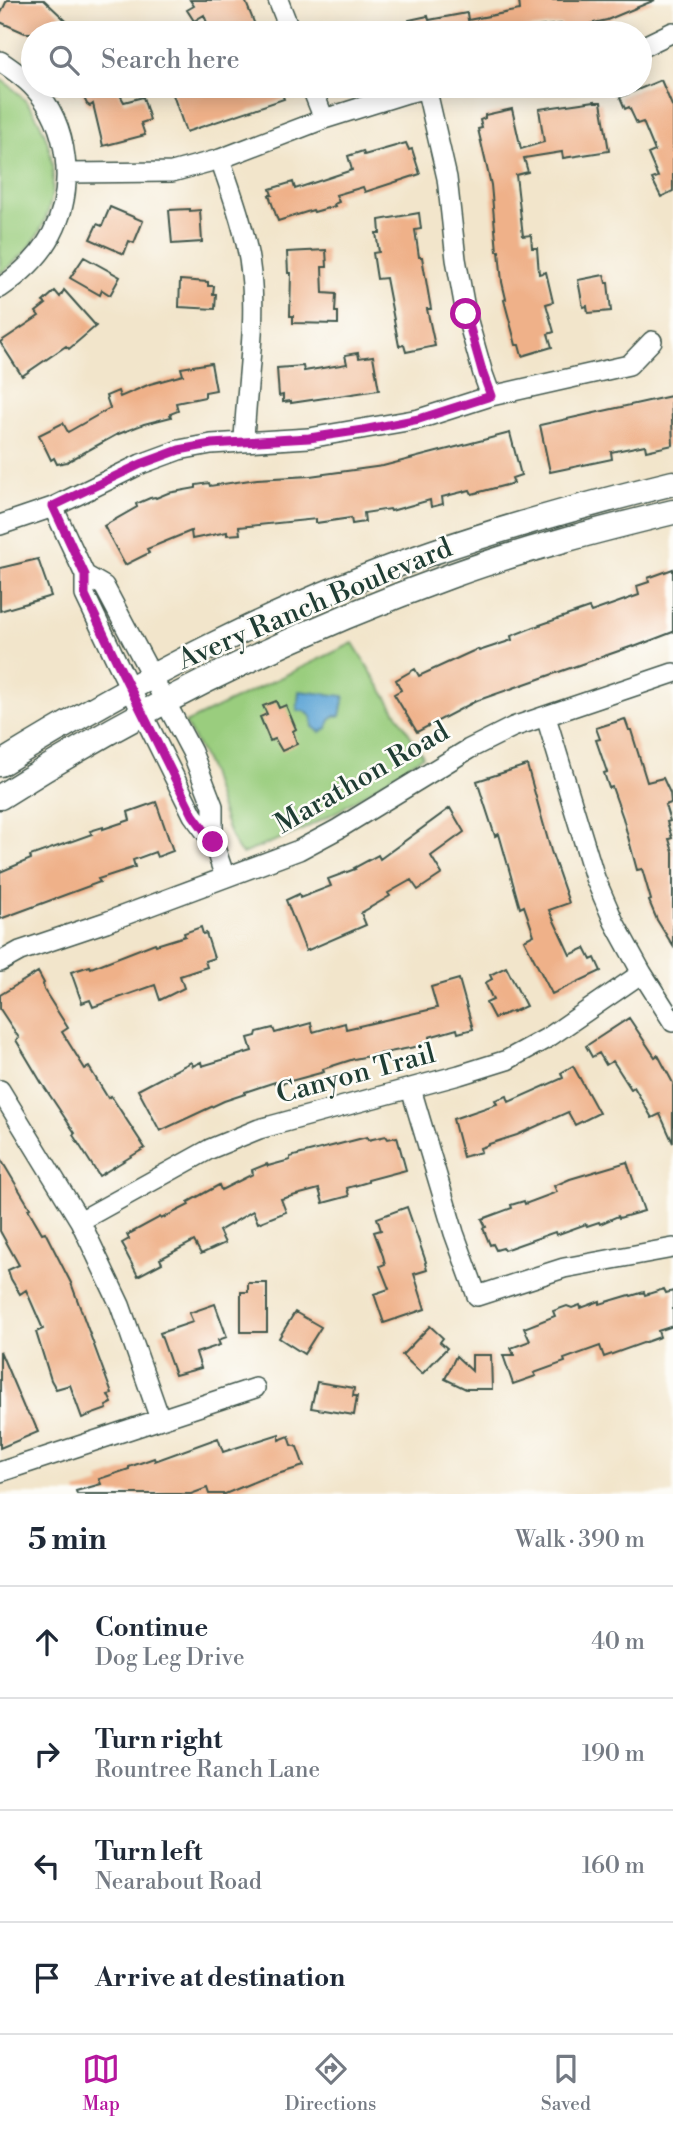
<!DOCTYPE html>
<meta charset="utf-8">
<style>
:root{--surface:#fff;--page:#f6f6f7;--text:#1f2937;--muted:#747a83;--line:#e0e1e3;--accent:#b5179e}
body{margin:0;font-family:"Libre Bodoni",serif;background:var(--page);color:var(--text)}
.stop{position:absolute;width:21px;height:21px;margin:-16px;border:5px solid #b5179e;border-radius:50%;background:#fff}
.stop.end{background:#b5179e;border-color:#fff;box-shadow:0 2px 7px #0008}
.list{margin:0;padding:0;list-style:none}
h2{display:flex;justify-content:space-between;align-items:center;height:91px;margin:0;padding:0 28px;font-size:30px}
h2 small{font-size:23px;font-weight:400;color:var(--muted)}
.list li{display:grid;grid-template-columns:46px 1fr auto;gap:21px;align-items:center;box-sizing:border-box;height:112px;padding:0 28px;border-top:2px solid var(--line)}
.list b{display:block;font-size:26px;white-space:nowrap}
.list p{margin:0;font-size:23px;white-space:nowrap;color:var(--muted)}
.list em{font-size:23px;font-style:normal;color:var(--muted)}
.icon{flex:none;width:38px;height:38px;fill:none;stroke:currentColor;stroke-width:2;stroke-linecap:round;stroke-linejoin:round}
.map{position:relative;flex:none;width:673px;height:1494px;overflow:hidden}
.search{position:absolute;background:var(--surface);box-shadow:0 4px 18px #0003;left:21px;right:21px;top:21px;height:77px;display:flex;align-items:center;gap:18px;box-sizing:border-box;padding:0 24px;border-radius:38px;color:var(--muted);font-size:26px}
.sheet{height:539px;background:var(--surface)}
nav{display:flex;justify-content:space-around;align-items:center;box-sizing:border-box;height:98px;border-top:2px solid var(--line);background:var(--surface);font-size:19px;color:var(--muted)}
nav a{display:grid;justify-items:center;gap:4px}
nav .on{color:var(--accent)}
.map>svg:first-child{display:block}
.green{fill:#9acd7e;stroke:#5c8559;stroke-width:2}
.water{fill:#62a7d7;stroke:#407286;stroke-width:2}
.building{fill:#efb189}
.lines{fill:none;stroke-linecap:round;stroke-linejoin:round}
.minor-casing{stroke:#3f564b;stroke-width:22}
.major-casing{stroke:#3f564b;stroke-width:27}
.minor{stroke:#fff;stroke-width:19}
.major{stroke:#fff;stroke-width:24}
.route{stroke:#b5179e;stroke-width:9}
.labels{text-anchor:middle;dominant-baseline:central;stroke-width:5;stroke-linejoin:round;paint-order:stroke}
.street-label{font-size:28px;fill:#1f3d34;stroke:#fdfcf7}
</style>
<div class="map">
<svg width="673" height="1494" viewBox="0 0 673 1494">
<rect width="100%" height="100%" fill="#fdfcf7"/>
<filter id="ink" filterUnits="userSpaceOnUse"><feTurbulence type="fractalNoise" baseFrequency=".0143" numOctaves="2"/><feDisplacementMap in="SourceGraphic" scale="14" xChannelSelector="R" yChannelSelector="G"/><feConvolveMatrix kernelMatrix="1 2 1 2 8 2 1 2 1" color-interpolation-filters="sRGB"/></filter>
<filter id="wash" filterUnits="userSpaceOnUse"><feTurbulence type="fractalNoise" baseFrequency=".00686" numOctaves="4" result="noise"/><feDisplacementMap in="SourceGraphic" scale="28" xChannelSelector="R" yChannelSelector="G"/><feGaussianBlur stdDeviation="1.57" result="paint"/><feColorMatrix in="noise" values="0 0 0 0 0 0 0 0 0 0 0 0 0 0 0 0 0 1.4 0 .05"/><feComposite in="paint" operator="in"/></filter>
<g filter="url(#wash)">
<rect width="100%" height="100%" fill="#f2e5cb"/>
<path class="green" d="M0,79c54,33 71,114 31,166 -8,11 -20,20 -31,29z
M353,643l70,113 -83,54 -40,21 -58,23c-14,-12 -27,-68 -34,-87 -6,-15 -16,-30 -23,-44z"/>
<path class="water" d="M299,691l45,5 -4,20h-5l-5,4 -3,8 -7,4 -7,-5 -1,-10 -7,-6h-8z"/>
<g id="blocks">
<path class="building" d="M7,0h37l35,33h-54l-25,-11v-7z
M190,0h55l12,30 -8,3h-38l-7,-18 -10,6 -7,-11 7,-4z
M519,0h136l-48,20 -40,9h-4l-2,-5 -46,6v3h-132v-3l26,-8v-2l19,-4 1,4 38,-7 1,7 52,-10z
M661,80l12,28v83l-12,6 -9,-18 6,-2 -10,-23 7,-3 -12,-29 -6,2 -8,-17 -4,2 -5,-12z
M78,86h37l9,16 19,-5 7,23 -9,3 4,12 -42,11 -10,-42 -3,2 -3,-2z
M182,86h97l5,13 -98,33 -15,-43z
M595,101v1h6l8,49 -46,7 -1,-6 -38,6 4,14 -12,3 7,61 8,-1 1,13h5l2,26 7,-2 7,30 -7,2 8,28 -6,2 4,13 -30,9 -3,-11h-3l-12,-45 2,-1 -4,-17 -3,-31h-2l-6,-66 -13,-56 4,-1 -2,-8 5,-2v-3l27,-6 9,40 23,-7 -5,-33z
M406,143l3,7 3,-1 8,25 -55,18 -2,-5 -27,8 3,7 -5,2 1,2 -21,6 -1,-2 -35,11 -9,-26h3l-2,-6 23,-7 2,7 57,-19 -4,-14 15,-5 1,4z
M110,207l33,14 -9,22 -5,-2 -5,13 -34,-15 7,-15 5,2z
M190,209v2l10,-1 2,32 -30,2 -3,-34z
M419,213l2,16 -6,1 4,27h3l9,52h-4l8,37 -29,6 -2,-7 -5,1 -13,-68 -9,1 -4,-26 6,-1 -3,-19h4l-1,-13z
M326,250l1,17h-5l1,26 13,1 -1,18h3v12l-45,-1v-7h-3l1,-43h-3l-1,-21z
M84,257l36,20 -10,18 -8,-5 -2,5 -30,-17z
M604,275l2,8h2l3,28 -23,2 -1,-7 -4,1 -5,-27z
M180,280l28,2v4h6l-1,8h3l-1,15 -36,-2z
M64,290l32,36 -27,23 -3,-3 -44,30 -22,-34 39,-26 -3,-4 10,-8 -3,-2 12,-11 5,6z
M358,353l1,5 14,-2 6,34 -88,13v-2l-8,1v-7l-4,1 -2,-28 26,-2 1,5 43,-7 -2,-9z
M211,363l5,27 -11,2v5l-29,6 2,8 -8,3 1,3 -27,7 -28,11 -49,27 -10,2 -3,-6 -3,2 -12,-25 24,-12 5,9 42,-24 -4,-12 12,-5 2,6 30,-13 33,-9 -2,-7z
M671,396l2,49 -27,6 -1,-6 -34,7 1,7 -62,13 -10,-47z
M510,433l11,42 -9,3 2,5 -42,11 -2,-4 -28,7 1,7 -12,3 -1,-7 -39,11 -1,-2 -26,4 1,9 -13,2 -1,-6 -35,5v-4l-77,8 1,7 -13,1v-3l-35,7 -1,-8 -44,18 2,4 -24,12 -21,-39 33,-19 -1,-3 14,-6 5,-1 1,1 12,-5 28,-5v-3l13,-2 1,3 47,-7 53,-3 73,-10z
M38,559l13,37 -51,15v-43z
M673,569v63l-39,15 -1,-1 -157,55 -59,31 -23,-38 7,-4 -5,-10 19,-11 4,7 52,-24 7,-3 1,2 33,-11 -1,-4 23,-9 55,-19 2,4 48,-17 -2,-9 12,-4 -1,-4z
M276,701l3,7 7,-3 10,24 -3,2 4,13 -15,7 -7,-12 -5,2 -10,-24 7,-3 -4,-8z
M625,719l4,11h2l16,52 16,-4 7,15 1,10 -6,2 5,16 -3,1 5,16 -3,1 4,13v94l-16,-26 -8,-19 2,-1 -9,-31 -5,1 -14,-52 -11,-31 -3,1 -5,-15 3,-1 -11,-32 4,-1 -4,-11z
M527,765l24,86 18,52 -20,7 21,45 15,-7 6,12 4,-2 6,13 -49,23 -28,-54 10,-5 -10,-29 -4,2 -21,-74 -4,2 -18,-55z
M156,802l17,49 -16,6 -2,-5 -22,8 2,7 -37,12 2,3 -100,37v-47l31,-13 -1,-3 62,-22 -2,-3 13,-4v2l27,-9 -2,-8z
M450,808l14,24 -33,24 11,18 -24,16 -7,-10 -23,13 2,3 -29,17 5,12 -60,26 -20,-51 13,-6 1,4 31,-12 -3,-7 27,-10 -1,-1 24,-13 2,4z
M201,927l2,7 3,-1 8,25 -9,3 2,6 -27,9 4,12 -24,12 -5,-15 -62,22 -3,-7 -8,3 -11,-31 19,-6 1,2 64,-25 1,2 29,-9 -1,-3z
M506,967l20,39 -13,6v-1l-19,7 -8,-15 7,-3 -8,-17 7,-4 -2,-4z
M38,972l6,11 -1,1 1,6 24,38 -6,4 23,37 4,-2 19,31 3,-2 34,52 -46,28 -26,-41 2,-2 -34,-51 -25,-42 3,-2 -19,-29v-14z
M459,979l14,50 -15,4 -1,-4 -28,8 1,4 -10,3v2l-66,13 -31,10 1,3 -48,13 -1,-3 -30,10v2l-21,7 -64,30 -22,-41 53,-28 2,4 8,-4 1,4 50,-15 -4,-13 8,-2 1,-4 16,-4 2,5 36,-10 2,9 32,-9 1,6 91,-21 -6,-21z
M629,1018l26,39 3,-2 15,28v60l-13,-29 -8,4 -18,-31 -3,2 -18,-28 -7,4 -7,-12 -7,4 -6,-11z
M573,1066l26,47 -24,12 -7,-13 -51,23 -28,9v1l-9,3 1,4 -18,5 -10,-38 44,-15 -2,-4 12,-4 2,6 54,-24 -2,-5z
M386,1136l2,3 9,-2 9,33 -38,10v2l-21,6 2,8 -26,7 -4,-14 -38,10 5,13 -28,11 -5,-12 -34,20 6,12 -24,11 -7,-13 -34,18 2,4 -24,13 -13,-25 1,-1 -4,-7 7,-4 -2,-4 33,-18 1,2 28,-14 -1,-3 31,-17 2,5 32,-16 -1,-4 15,-6 1,2 22,-6v-3l38,-10 39,-10 1,3z
M0,1158l30,50 -2,1 14,24 3,-1 26,51 41,111 -4,1 4,8 -6,3 1,3 -25,9 -12,-33 -14,4 -5,-9 -15,-48 7,-3 -17,-39 -6,4 -9,-15 -3,-9 11,-5 -19,-34z
M627,1162l17,49 -25,7 -1,-2 -18,8 -1,-2 -12,4 -1,-2 -30,11 -1,-3 -51,18 -1,-2 -7,2 -3,-6 -3,1 -7,-17 3,-1 -4,-8 30,-11 -1,-3 13,-4 1,3 32,-12 -3,-6 16,-7z
M407,1207l19,55 -1,1 2,7 -13,4 11,35 -41,14 -10,-29 15,-5 -9,-23 5,-2 -2,-8 -9,-24 7,-2 -4,-12z
M248,1283h19v49h-26v-40h7z
M664,1289l2,4 7,-2v35l-15,5 2,6 -56,20 -4,-11 -36,13 1,3 -31,11 2,3 -23,8 -10,-29h11l-3,-7 19,-7 -6,-13 31,-12 -2,-5 14,-5 5,2 8,-3 1,3 19,-7v3l30,-9 1,1 13,-4 1,3z
M215,1304l12,33 -9,3 2,5 -24,8 5,15 -26,7 -15,-42 33,-11 -4,-9z
M295,1312l26,15 -17,27 -25,-16z
M430,1326l13,12 -3,4 7,6 -25,26 -20,-19z
M0,1351l24,57 9,12 5,12 -38,16z
M472,1355h19l1,34h-26l-21,-10 11,-23 16,15z
M317,1382l37,6 -1,8h4l-3,19 -43,-7z
M279,1434v6l10,-4 3,9 5,2 7,19 -43,13 -36,15h-16l-2,-6 -16,6h-114l-1,-3 25,-7 -2,-5 30,-10v-2l25,-9 1,3 63,-23 5,14z"/>
</g>
</g>
<g filter="url(#ink)">
<use href="#blocks" fill-opacity="0" stroke="#3f564b" stroke-width="2"/>
<g class="lines">
<g class="minor-casing">
<path id="minor" d="M278,0l13,33
M640,48l33,-16
M0,61c12,8 24,16 34,27 35,37 42,101 18,146 -12,23 -31,40 -52,54
M311,86l13,33
M426,87l21,91 9,81 10,55 17,60 8,22
M220,159c13,38 27,75 31,115 6,52 -5,113 -7,167
M66,173l106,-1 48,-13 104,-40 83,-26 28,-7
M53,507l32,68v20l31,65 77,155 20,27
M0,525l53,-18 88,-43 38,-14 32,-6 98,-6 110,-19 72,-23 138,-31 23,-24
M85,575l19,11 88,166 21,54v36l12,35
M546,717l49,161 19,44 28,51 31,49
M0,962l20,-11 86,-29 193,-72 39,-21 131,-80 44,-22 160,-54
M411,1089l43,144 23,63 87,-28 109,-20
M0,1090l80,131 40,84 40,114
M80,1221l130,-72 49,-20 200,-54 48,-15 42,-23 93,-64
M0,1472l255,-84"/>
</g>
<g class="major-casing">
<path id="major" d="M0,764c137,-84 281,-160 433,-212 79,-27 159,-49 240,-69
M0,797c142,-90 295,-165 453,-222 72,-26 146,-45 220,-63"/>
</g>
<use href="#minor" class="minor"/>
<use href="#major" class="major"/>
</g>
</g>
<g class="lines" filter="url(#ink)">
<path class="route" d="M213,842l-20,-27 -77,-155 -31,-65v-20l-32,-69 88,-42 38,-14 32,-6 98,-6 54,-8 56,-11 72,-23 -8,-22 -17,-60"/>
</g>
<g class="labels">
<g class="street-label">
<text transform="translate(315 604) rotate(-23)">Avery Ranch Boulevard</text>
<text transform="translate(362 778) rotate(-30)">Marathon Road</text>
<text transform="translate(356 1074) rotate(-15)">Canyon Trail</text>
</g>
</g>
</svg>
<div class="stop" style="left:466px;top:314px"></div>
<div class="stop end" style="left:213px;top:842px"></div>
<div class="search"><svg class="icon" aria-label="search" viewBox="0 0 24 24"><circle cx="10" cy="10" r="6"/><path d="M15 15l6 6"/></svg>Search here</div>
</div>
<section class="sheet">
<h2>5 min<small>Walk · 390 m</small></h2>
<ul class="list">
<li><svg class="icon" aria-label="ahead" viewBox="0 0 24 24"><path d="M12 20V5M6 11l6-6 6 6"/></svg><div><b>Continue</b><p>Dog Leg Drive</p></div><em>40 m</em></li>
<li><svg class="icon" aria-label="right" viewBox="0 0 24 24"><path d="M7 20v-9h11M14 6l5 5-5 5"/></svg><div><b>Turn right</b><p>Rountree Ranch Lane</p></div><em>190 m</em></li>
<li><svg class="icon" aria-label="left" viewBox="0 0 24 24"><path d="M17 20v-9H6M10 6l-5 5 5 5"/></svg><div><b>Turn left</b><p>Nearabout Road</p></div><em>160 m</em></li>
<li><svg class="icon" aria-label="arrive" viewBox="0 0 24 24"><path d="M6 21V4h12l-3 4 3 4H6"/></svg><div><b>Arrive at destination</b></div></li>
</ul>
</section>
<nav>
<a class="on"><svg class="icon" aria-label="map" viewBox="0 0 24 24"><path d="M3 6l6-2 6 2 6-2v14l-6 2-6-2-6 2zM9 4v14M15 6v14"/></svg>Map</a>
<a><svg class="icon" aria-label="directions" viewBox="0 0 24 24"><path d="M12 3l9 9-9 9-9-9zM9 14v-3h6M13 9l2 2-2 2"/></svg>Directions</a>
<a><svg class="icon" aria-label="saved" viewBox="0 0 24 24"><path d="M7 4h10v16l-5-4-5 4z"/></svg>Saved</a>
</nav>
